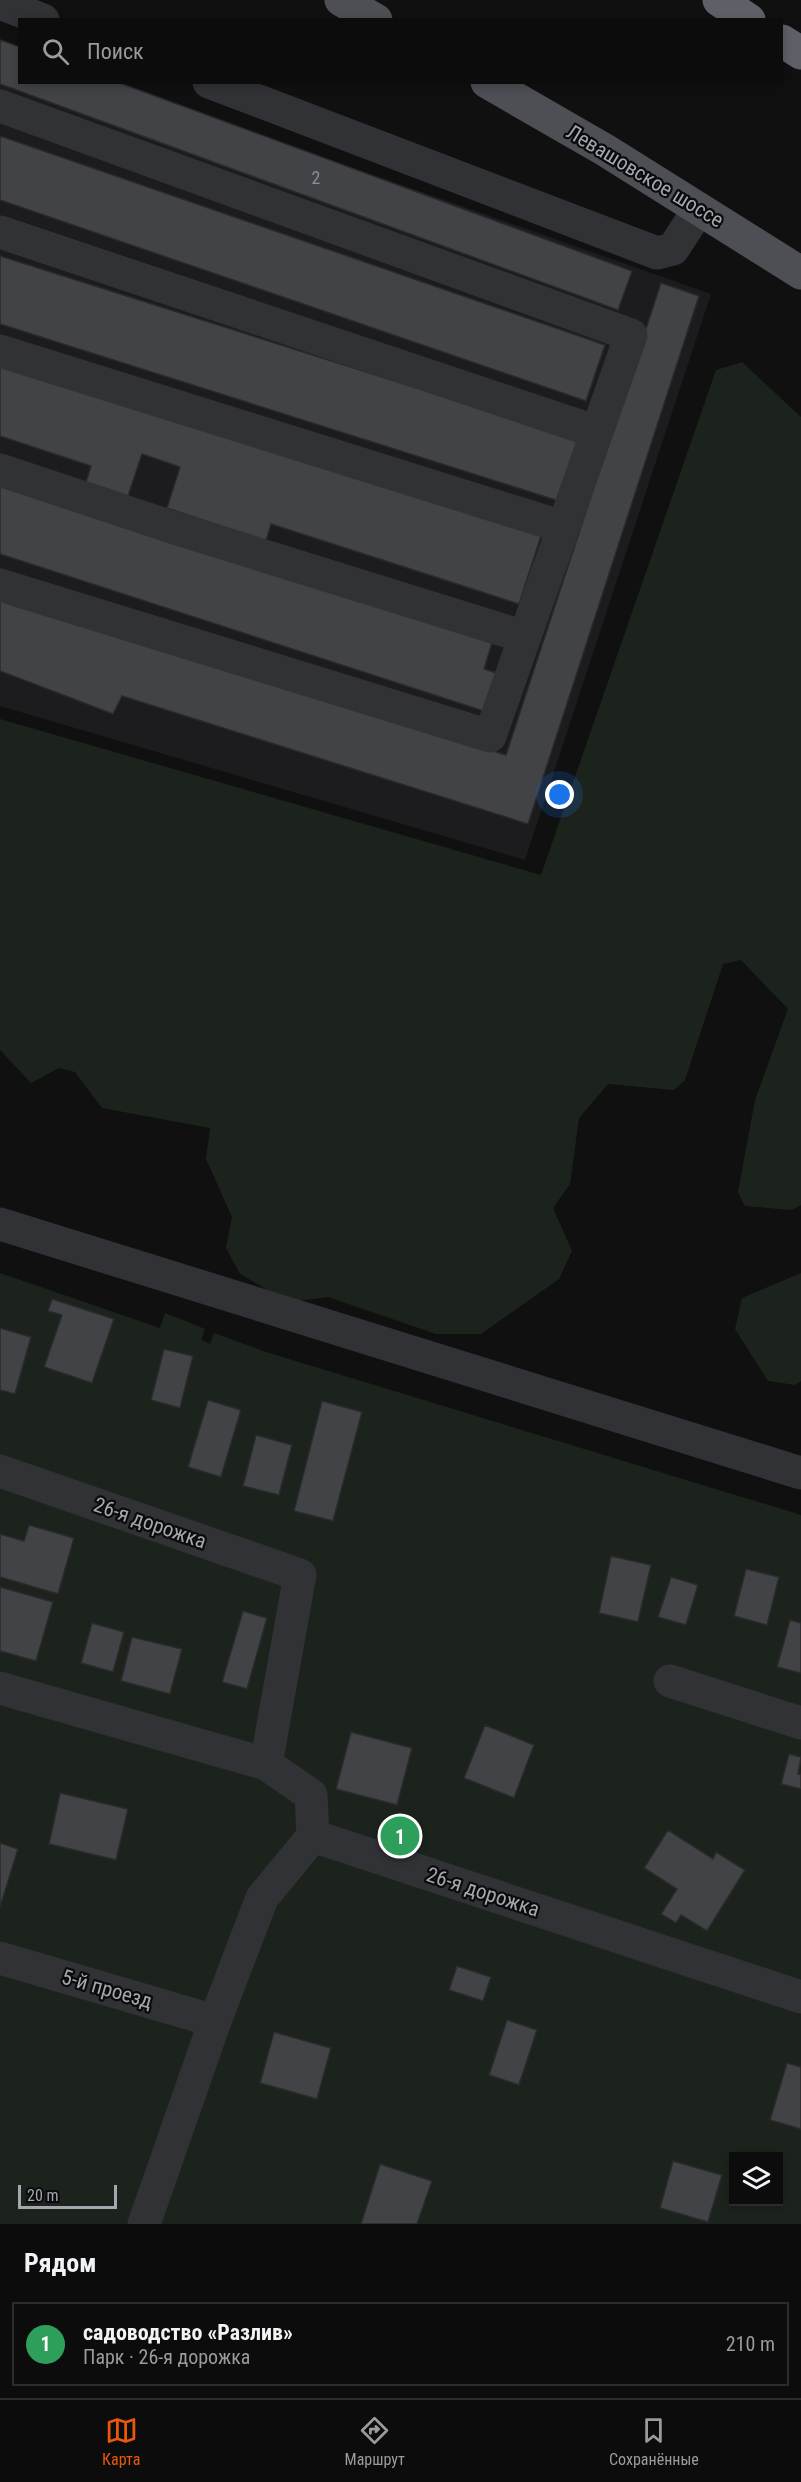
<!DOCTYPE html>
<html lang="ru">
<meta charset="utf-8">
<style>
:root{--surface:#0c0c0d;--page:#1a1a1b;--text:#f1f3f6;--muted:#9a9b9d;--line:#2c2c2e;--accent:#ea580c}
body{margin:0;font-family:"Roboto Condensed",sans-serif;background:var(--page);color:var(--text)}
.controls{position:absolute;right:18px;bottom:18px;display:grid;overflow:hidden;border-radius:0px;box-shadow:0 3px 9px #0003}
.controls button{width:54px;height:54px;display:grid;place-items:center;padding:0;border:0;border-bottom:2px solid var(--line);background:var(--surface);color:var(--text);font:30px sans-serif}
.scale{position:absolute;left:18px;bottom:15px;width:99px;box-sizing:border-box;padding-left:6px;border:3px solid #a2a7b0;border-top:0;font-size:16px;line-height:21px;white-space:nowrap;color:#a2a7b0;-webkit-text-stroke:4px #0b0b0c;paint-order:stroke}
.you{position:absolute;left:560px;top:795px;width:21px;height:21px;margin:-15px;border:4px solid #fff;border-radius:50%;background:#1a73e8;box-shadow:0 0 0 9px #1a73e833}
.badge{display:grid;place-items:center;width:39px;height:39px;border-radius:50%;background:var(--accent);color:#fff;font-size:20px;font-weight:700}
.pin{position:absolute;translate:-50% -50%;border:3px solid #fff;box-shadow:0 2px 6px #0006}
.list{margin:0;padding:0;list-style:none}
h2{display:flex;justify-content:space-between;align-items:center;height:78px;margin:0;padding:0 24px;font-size:26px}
h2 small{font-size:20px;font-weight:400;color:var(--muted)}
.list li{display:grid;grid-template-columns:39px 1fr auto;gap:18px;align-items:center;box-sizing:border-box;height:84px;margin:0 12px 12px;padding:0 12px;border:2px solid var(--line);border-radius:0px}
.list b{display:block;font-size:22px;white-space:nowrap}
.list p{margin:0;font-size:20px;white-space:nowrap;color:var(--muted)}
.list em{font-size:20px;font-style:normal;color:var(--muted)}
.icon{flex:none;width:33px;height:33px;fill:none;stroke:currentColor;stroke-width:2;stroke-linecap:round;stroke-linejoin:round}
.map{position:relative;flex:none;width:801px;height:2224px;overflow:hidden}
.search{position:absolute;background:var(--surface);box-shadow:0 3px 9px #0003;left:18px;right:18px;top:18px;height:66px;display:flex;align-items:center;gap:15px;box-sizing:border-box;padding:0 21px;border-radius:0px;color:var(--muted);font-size:22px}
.sheet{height:174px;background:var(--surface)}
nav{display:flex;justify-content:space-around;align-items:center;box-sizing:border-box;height:84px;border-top:2px solid var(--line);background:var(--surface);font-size:16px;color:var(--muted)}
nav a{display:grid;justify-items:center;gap:3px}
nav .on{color:var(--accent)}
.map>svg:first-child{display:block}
.built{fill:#1c1c1e}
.green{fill:#1c231d;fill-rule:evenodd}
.building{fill:#414346;stroke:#2a2a2d;stroke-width:1.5}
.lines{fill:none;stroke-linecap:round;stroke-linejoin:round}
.minor{stroke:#313235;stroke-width:33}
.major{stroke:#4d4f54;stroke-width:33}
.highway{stroke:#5d6066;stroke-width:33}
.labels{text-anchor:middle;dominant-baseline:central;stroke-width:4.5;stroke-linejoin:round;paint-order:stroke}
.number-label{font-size:18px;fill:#8a8e96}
.street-label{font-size:21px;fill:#a2a7b0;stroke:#0b0b0c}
</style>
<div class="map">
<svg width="801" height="2224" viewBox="0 0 801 2224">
<rect width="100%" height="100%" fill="#101011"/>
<path class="built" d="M0,42l20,40 93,1 598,211 -186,566 -525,-154z"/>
<path class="green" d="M742,362l59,55v788l-9,5 -47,-4 -7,-14 17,-92 33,-91 -47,-49 -18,4 -38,116 -11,10 -66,-6 -29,34 -9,66 -17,24 19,43 -13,28 -78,55h-45l-108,-37 -40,5 -48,-28 -14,-26 6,-31 -26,-58 4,-31 -108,-20 -27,-36 -16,-4 -28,15 -31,-33v-331l541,156 175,-505z
M0,1273l160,55 5,-15 40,16 -4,11 9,4 4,-11 52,19 535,163v709h-801zM734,2156h44v46h-44z
M801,1273v108l-6,4 -27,-4 -33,-52 7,-31z"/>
<path class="building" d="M0,40l20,7v35h97l515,189 -14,39 -618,-226z
M0,136l605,209 -19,56 -586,-201z
M0,256l581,184 -19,62 -562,-178z
M661,283l38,13 -171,528 -406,-128 -9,18 -113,-43v-77l506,161z
M0,360l541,176 -22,68 -248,-80 -5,17 -99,-33 13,-41 -38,-13 -14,42 -42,-14 5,-16 -91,-30z
M0,483l492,160 -8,26 18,6 -12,38 -490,-159z
M52,1299l62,20 -22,64 -48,-16 18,-52 -14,-4z
M0,1328l31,9 -16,57 -15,-4z
M164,1349l29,7 -13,52 -29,-8z
M208,1400l33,10 -20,67 -33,-10z
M322,1401l40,11 -29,109 -39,-10z
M256,1435l36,10 -13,50 -36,-9z
M29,1525l45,13 -16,56 -58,-17v-43l24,7z
M611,1556l40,9 -13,57 -39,-9z
M746,1569l33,8 -12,48 -33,-9z
M671,1577l27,8 -12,40 -28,-8z
M0,1587l53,15 -17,59 -36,-10z
M243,1611l24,7 -20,71 -25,-7z
M790,1620l11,3v50l-24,-6z
M92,1623l32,9 -11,40 -32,-9z
M132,1637l50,12 -12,45 -49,-13z
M485,1725l49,20 -20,53 -50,-20z
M351,1732l61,16 -15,57 -61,-16z
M789,1754l12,3 -3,17h3v15l-20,-5z
M60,1793l68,16 -12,51 -67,-16z
M668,1830l45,29 3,-7 29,18 -38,61 -26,-16 -5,8 -15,-9 16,-25 -33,-21z
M0,1843l18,6 -18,58z
M457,1966l34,11 -8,24 -34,-11z
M507,2020l30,10 -18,55 -30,-10z
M274,2032l57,16 -14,51 -57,-16z
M787,2063l14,4v62l-31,-9z
M673,2161l49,14 -14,47 -48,-14z
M380,2164l52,17 -15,43h-56z"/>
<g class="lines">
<path class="minor" d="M0,3l43,17
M209,82l448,171 16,-4 26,-40
M0,106l631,229 -141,401 -490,-151
M0,232l597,200
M0,351l563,176
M0,470l178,59 347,108
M0,1224l801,249
M0,1471l300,104 -34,189
M670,1681l131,42
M0,1688l266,76 45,31 2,41 488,161
M0,1958l215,63
M144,2224l71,-203 47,-123 51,-62"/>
<path class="major" d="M341,0l35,20
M487,82l118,68 196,123"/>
<path class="highway" d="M719,0l30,20
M782,41l19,12"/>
</g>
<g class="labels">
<g class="number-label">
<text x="316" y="177">2</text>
</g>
<g class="street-label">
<text transform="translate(645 176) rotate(31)">Левашовское шоссе</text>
<text transform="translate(150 1523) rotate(19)">26-я дорожка</text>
<text transform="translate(483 1892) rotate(18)">26-я дорожка</text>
<text transform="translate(107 1989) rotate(16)">5-й проезд</text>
</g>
</g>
</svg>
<div class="controls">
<button><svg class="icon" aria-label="layers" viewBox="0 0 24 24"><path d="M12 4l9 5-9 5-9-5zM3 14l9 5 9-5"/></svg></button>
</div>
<div class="scale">20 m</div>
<div class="you"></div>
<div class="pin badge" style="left:400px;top:1836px;background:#2e9e5b">1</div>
<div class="search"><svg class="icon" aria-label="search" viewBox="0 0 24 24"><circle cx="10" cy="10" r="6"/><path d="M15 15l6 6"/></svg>Поиск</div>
</div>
<section class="sheet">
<h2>Рядом<small></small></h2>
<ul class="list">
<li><span class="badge" style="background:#2e9e5b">1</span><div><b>садоводство «Разлив»</b><p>Парк · 26-я дорожка</p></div><em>210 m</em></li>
</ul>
</section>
<nav>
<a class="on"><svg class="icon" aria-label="map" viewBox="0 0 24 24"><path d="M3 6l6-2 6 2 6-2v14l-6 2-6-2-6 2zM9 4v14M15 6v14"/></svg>Карта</a>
<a><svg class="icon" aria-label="directions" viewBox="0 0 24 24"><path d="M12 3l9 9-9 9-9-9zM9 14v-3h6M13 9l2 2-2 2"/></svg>Маршрут</a>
<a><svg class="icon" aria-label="saved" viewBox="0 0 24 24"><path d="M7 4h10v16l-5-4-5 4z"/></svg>Сохранённые</a>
</nav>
